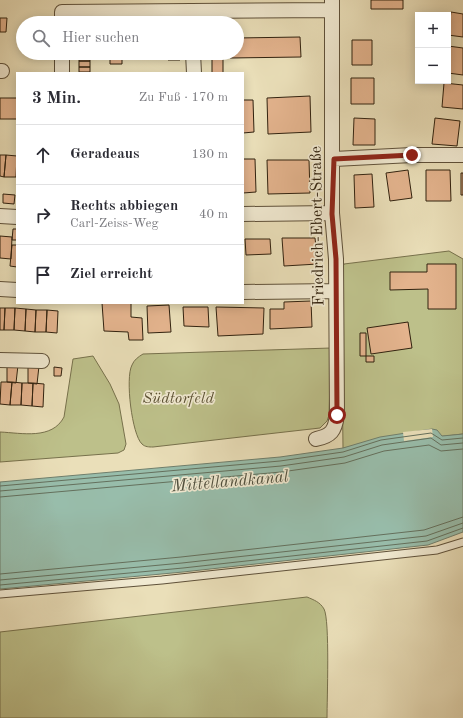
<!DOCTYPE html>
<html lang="de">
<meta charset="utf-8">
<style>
:root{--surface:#fff;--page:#f2f2f3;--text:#2b2b33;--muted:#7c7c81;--line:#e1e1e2}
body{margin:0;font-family:"Old Standard TT",serif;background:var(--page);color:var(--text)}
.controls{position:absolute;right:12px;top:12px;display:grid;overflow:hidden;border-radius:0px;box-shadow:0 2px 10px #0003}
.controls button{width:36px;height:36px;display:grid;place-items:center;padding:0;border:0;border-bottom:1px solid var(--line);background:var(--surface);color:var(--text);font:20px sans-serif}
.stop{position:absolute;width:12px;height:12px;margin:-9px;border:3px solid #8f2418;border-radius:50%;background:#fff}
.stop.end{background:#8f2418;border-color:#fff;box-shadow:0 1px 4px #0008}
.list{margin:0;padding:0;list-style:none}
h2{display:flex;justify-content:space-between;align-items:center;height:52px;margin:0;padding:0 16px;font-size:17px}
h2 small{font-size:13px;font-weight:400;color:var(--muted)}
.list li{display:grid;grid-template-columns:26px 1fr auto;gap:12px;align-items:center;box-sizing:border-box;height:60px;padding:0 16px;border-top:1px solid var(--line)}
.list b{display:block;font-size:15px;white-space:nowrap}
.list p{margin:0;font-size:13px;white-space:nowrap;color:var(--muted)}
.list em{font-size:13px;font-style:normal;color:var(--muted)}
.icon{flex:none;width:22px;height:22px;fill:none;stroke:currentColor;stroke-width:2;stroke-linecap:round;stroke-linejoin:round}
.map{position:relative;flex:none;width:463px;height:718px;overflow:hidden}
.search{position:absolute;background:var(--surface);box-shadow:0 2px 10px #0003;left:16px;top:16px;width:228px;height:44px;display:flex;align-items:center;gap:10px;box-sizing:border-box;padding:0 14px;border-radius:22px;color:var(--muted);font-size:15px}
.panel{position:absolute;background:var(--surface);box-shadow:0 2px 10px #0003;left:16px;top:72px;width:228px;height:232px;border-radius:0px}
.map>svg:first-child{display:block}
.green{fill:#bdc08a;stroke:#77714c}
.water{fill:#98bdab;stroke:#6f7f6d}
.pier{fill:#eadfb9}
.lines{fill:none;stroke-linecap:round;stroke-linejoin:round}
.shore{stroke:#64705d;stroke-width:1}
.building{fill:#e3b38d;stroke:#31220f}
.lane-casing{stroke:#5f513a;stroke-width:9}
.street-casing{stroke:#5f513a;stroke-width:16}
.lane{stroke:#f1ead2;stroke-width:7}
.street{stroke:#f1ead2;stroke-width:14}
.route{stroke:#8f2418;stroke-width:5}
.labels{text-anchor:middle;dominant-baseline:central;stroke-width:3.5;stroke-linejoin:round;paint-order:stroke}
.street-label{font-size:16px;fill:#31220f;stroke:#f1ead2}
.park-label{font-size:16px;font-style:italic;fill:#5b5134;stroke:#f1ead2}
.water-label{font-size:17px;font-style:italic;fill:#50503e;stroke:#f1ead2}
</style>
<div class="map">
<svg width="463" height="718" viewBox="0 0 463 718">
<rect width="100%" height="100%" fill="#eadfb9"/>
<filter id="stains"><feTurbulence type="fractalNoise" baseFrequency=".005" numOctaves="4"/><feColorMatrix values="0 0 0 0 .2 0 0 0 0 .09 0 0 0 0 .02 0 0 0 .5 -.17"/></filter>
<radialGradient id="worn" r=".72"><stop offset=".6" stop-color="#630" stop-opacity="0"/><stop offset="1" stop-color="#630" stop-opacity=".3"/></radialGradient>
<path class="green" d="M449,251l14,8v175l-120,14 -2,-175 3,-9z
M331,348l-2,67 -2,6 -7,7 -167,19c-4,0 -8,0 -11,-3 -10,-9 -17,-66 -10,-79 2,-5 6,-8 11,-11z
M93,356l17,28 9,20 7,40 -2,6 -6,3 -118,9v-30c22,1 52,8 64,-15l9,-58z
M307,597c7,3 13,5 17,12 6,11 3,91 3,109h-327v-86z"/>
<path class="water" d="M432,429l5,1 5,6 21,-2v98l-35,13 -245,27 -183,17v-107l280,-25 63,-9 37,-11z"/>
<path class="pier" d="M432,429l1,8 -29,4 -1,-9z"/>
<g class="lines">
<path class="shore" d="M0,486l280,-25 63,-9 38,-12 50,-7 11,7 21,-2
M0,491l281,-25 63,-9 38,-12 49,-7 10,7 22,-2
M0,497l281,-25 64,-9 39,-12 45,-6 12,6 22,-2
M0,574l181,-17 243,-27 39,-13
M0,580l182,-17 244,-27 37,-13
M0,585l183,-17 244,-27 36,-13"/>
</g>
<path class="building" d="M371,0h32v9h-32z
M451,12l12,2v23l-15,-2z
M0,18h7l-1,14h-6z
M300,37l1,20 -71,1v-5h7v-15z
M352,40h20v25h-20z
M448,46l15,2v27l-15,-2z
M110,53h12v11h-12z
M168,53h12v7h-12z
M79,56h11v5h-11z
M212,56h11v17h-11z
M79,61h11v6h-11z
M79,67h11v5h-11z
M351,78h23v26h-23z
M444,83l19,2v24l-21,-2z
M310,96l1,36 -43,2 -1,-36z
M0,98h17v21h-17z
M243,100h10l1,32 -11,1z
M354,118l21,1v26h-22z
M435,118l25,3 -3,25 -25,-2z
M0,155h6l-2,22 -4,-1z
M6,155l11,1 -1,21h-12z
M243,159h12l1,33 -13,1z
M267,160h42l1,33 -42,1z
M408,170l4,28 -22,3 -4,-28z
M426,170h24l1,31h-25z
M461,173h2v22h-2z
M372,174l2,33 -19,1 -1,-33z
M3,194l12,1 -1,9 -11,-1z
M13,229h4v11h-5z
M0,236l12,1 -1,22 -11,-1z
M282,238h33l3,26 -34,2z
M245,239h25l1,15 -25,1z
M12,245h5v22l-7,-1z
M427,264h29v45h-28v-20l-38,1v-18h37z
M311,301l1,26 -42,2v-20h14v-7z
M102,303h29v14l11,1 1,22h-14l-1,-8 -24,-1z
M169,305l2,27 -23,1 -1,-27z
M183,307h25l1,20 -25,-1z
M216,307l48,1 -1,26 -45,2z
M0,308h5l-1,22h-4z
M5,308h10l-1,22h-10z
M15,308l11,1 -1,22 -11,-1z
M26,309l10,1 -1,22 -10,-1z
M36,310h11l-1,22h-11z
M47,310l11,1 -1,22 -11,-1z
M408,322l4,26 -41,6 -4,-26z
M360,333h6v23h-6z
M366,356h8v6h-8z
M7,365h11l-2,18 -9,-1z
M28,366h11l-2,18 -9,-1z
M54,367l8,1 -1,8h-7z
M1,382h11l-2,23 -10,-1z
M12,382l10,1 -1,22h-11z
M22,383h11l-1,23 -11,-1z
M33,383l11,1 -1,23 -11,-1z"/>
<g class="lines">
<g class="lane-casing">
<path id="lane" d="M0,594l162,-14 275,-30 26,-8"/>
</g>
<g class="street-casing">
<path id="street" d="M62,23v-11l270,-2
M62,53v20
M193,53l1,20
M0,71h2
M334,159l78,-4h51
M243,214l89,-1
M0,216l17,1
M0,289l17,1
M243,292l93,-1
M0,360l42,1
M316,439c15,-3 19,-8 21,-24l-1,-156 -4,-46v-213"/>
</g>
<use href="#lane" class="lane"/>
<use href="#street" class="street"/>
</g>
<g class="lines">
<path class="route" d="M337,415l-1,-156 -4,-45 2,-55 78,-4"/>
</g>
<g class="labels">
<g class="street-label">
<text transform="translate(318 226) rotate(-91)">Friedrich-Ebert-Straße</text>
</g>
<g class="park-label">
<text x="178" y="399">Südtorfeld</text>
</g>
<g class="water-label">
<text transform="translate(230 482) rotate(-5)">Mittellandkanal</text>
</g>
</g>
<rect width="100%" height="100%" filter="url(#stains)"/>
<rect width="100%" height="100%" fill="url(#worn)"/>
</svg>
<div class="controls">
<button>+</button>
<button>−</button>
</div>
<div class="stop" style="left:337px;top:415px"></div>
<div class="stop end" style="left:412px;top:155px"></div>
<div class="search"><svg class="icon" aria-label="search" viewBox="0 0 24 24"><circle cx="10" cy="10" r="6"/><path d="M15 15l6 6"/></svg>Hier suchen</div>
<section class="panel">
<h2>3 Min.<small>Zu Fuß · 170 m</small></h2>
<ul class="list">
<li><svg class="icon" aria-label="ahead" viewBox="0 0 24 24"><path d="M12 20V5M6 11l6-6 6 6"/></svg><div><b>Geradeaus</b></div><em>130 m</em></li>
<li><svg class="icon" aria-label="right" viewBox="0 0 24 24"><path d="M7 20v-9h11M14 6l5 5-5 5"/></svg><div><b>Rechts abbiegen</b><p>Carl-Zeiss-Weg</p></div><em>40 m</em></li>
<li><svg class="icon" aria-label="arrive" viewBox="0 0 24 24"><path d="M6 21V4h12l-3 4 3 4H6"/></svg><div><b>Ziel erreicht</b></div></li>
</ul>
</section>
</div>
